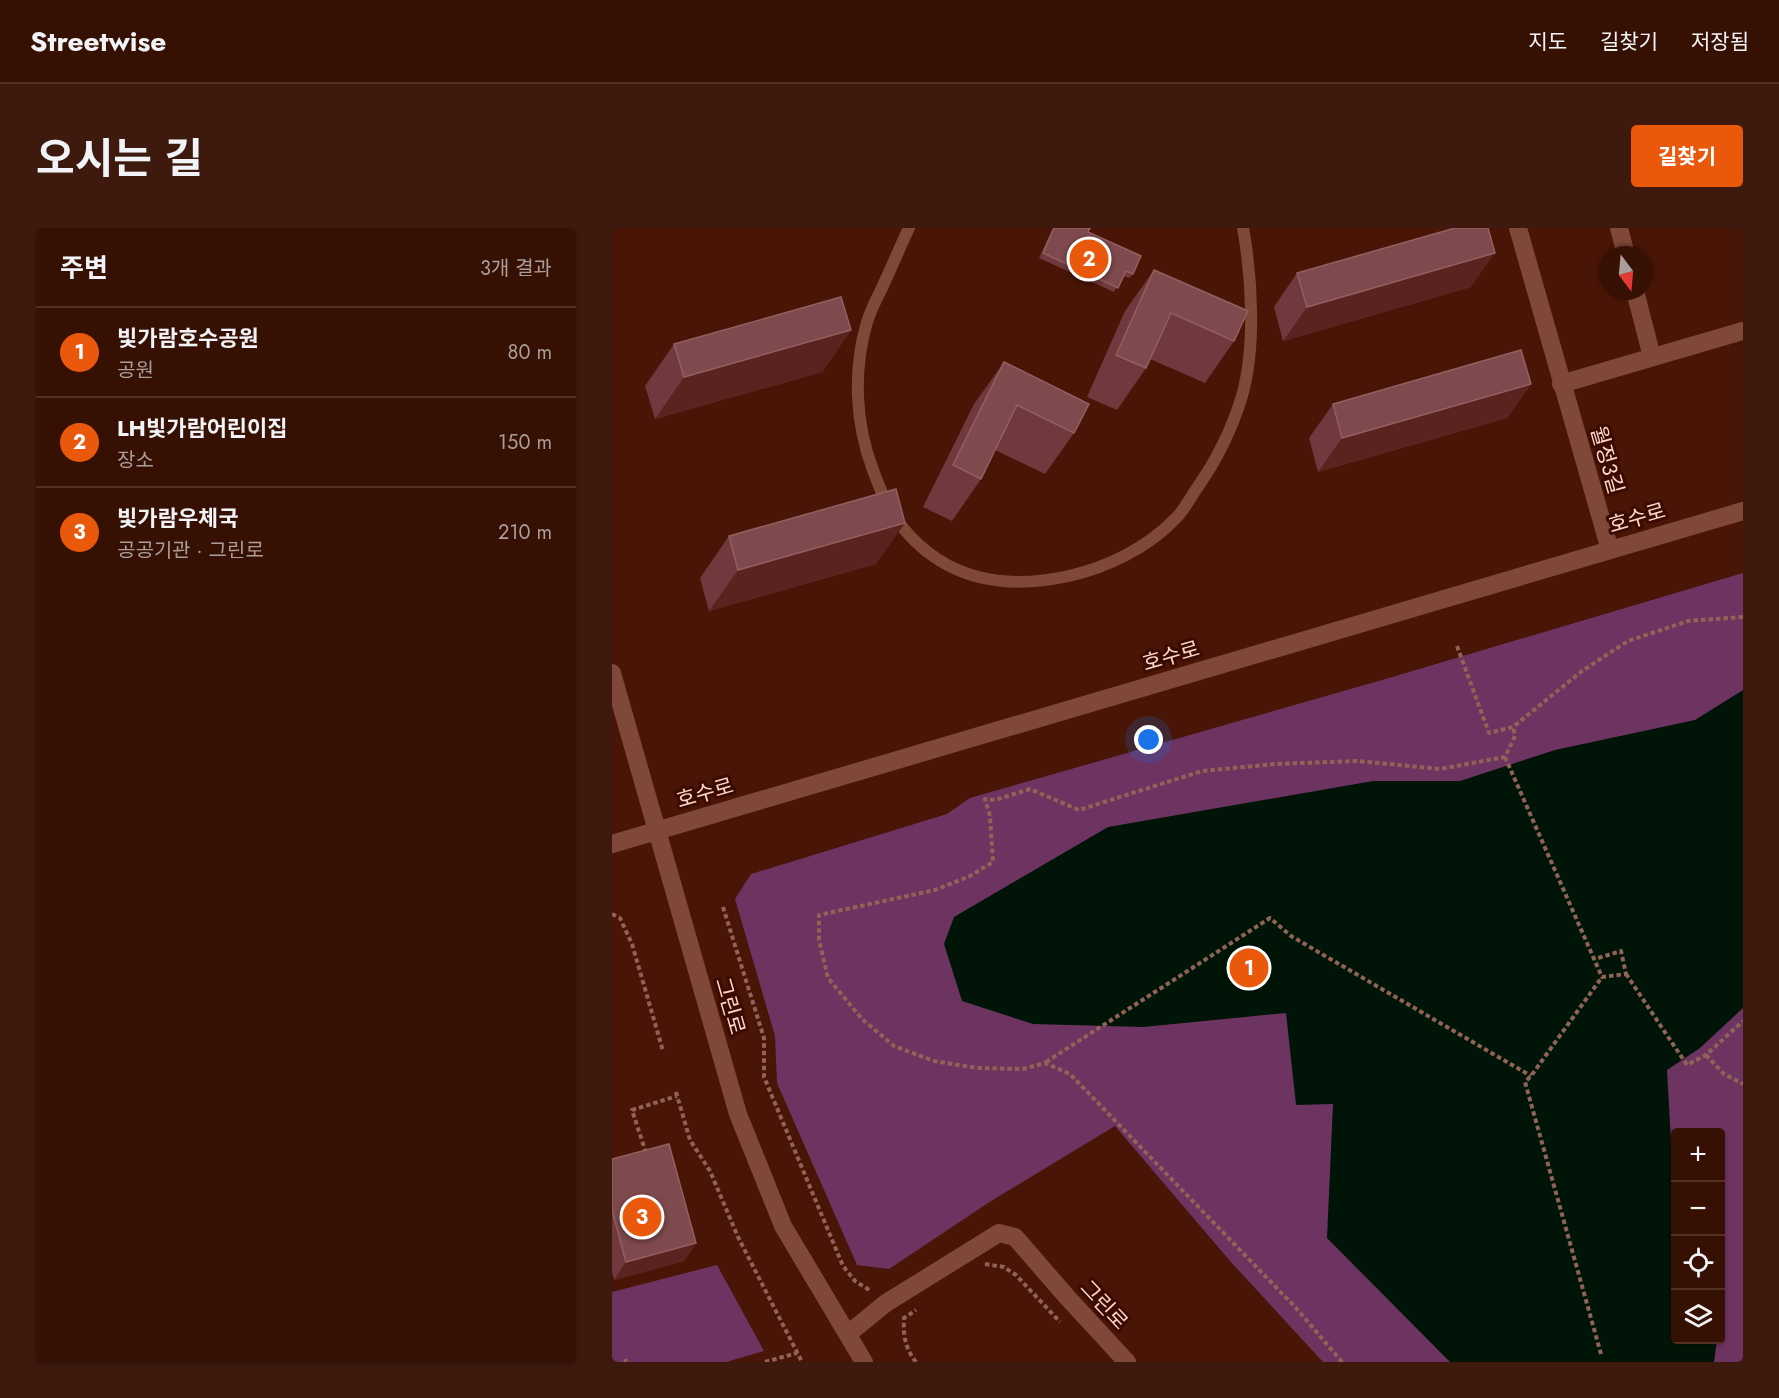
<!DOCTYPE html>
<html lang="ko">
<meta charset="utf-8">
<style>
:root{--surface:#371004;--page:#3e190e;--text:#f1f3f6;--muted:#aa9d9a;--line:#513026;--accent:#ea580c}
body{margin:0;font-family:Jost,"Noto Sans KR",sans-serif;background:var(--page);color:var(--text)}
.controls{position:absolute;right:18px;bottom:18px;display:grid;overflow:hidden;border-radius:6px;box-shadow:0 2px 4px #0004}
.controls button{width:54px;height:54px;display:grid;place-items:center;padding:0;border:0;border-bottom:2px solid var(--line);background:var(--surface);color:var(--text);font:30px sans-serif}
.compass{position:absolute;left:987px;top:18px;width:54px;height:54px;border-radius:50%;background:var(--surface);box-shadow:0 2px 4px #0004;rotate:164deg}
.you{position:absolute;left:537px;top:512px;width:21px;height:21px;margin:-15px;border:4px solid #fff;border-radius:50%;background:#1a73e8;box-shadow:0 0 0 9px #1a73e833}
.badge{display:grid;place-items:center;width:39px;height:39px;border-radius:50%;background:var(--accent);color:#fff;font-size:20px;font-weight:700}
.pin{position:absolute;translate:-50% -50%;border:3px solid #fff;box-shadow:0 2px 6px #0006}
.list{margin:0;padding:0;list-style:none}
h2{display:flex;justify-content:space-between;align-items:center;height:78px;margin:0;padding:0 24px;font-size:26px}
h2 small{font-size:20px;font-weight:400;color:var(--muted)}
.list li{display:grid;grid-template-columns:39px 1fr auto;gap:18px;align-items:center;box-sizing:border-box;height:90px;padding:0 24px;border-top:2px solid var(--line)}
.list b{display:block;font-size:22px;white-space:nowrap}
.list p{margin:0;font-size:20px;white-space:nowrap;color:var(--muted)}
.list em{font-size:20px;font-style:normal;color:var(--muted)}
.icon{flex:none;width:33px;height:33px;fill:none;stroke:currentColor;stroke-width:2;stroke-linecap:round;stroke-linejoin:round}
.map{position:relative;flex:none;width:1131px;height:1134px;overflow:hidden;border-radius:6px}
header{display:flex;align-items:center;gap:36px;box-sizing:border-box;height:84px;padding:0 30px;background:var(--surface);border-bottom:2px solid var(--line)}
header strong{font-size:28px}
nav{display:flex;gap:33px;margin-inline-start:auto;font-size:21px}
.intro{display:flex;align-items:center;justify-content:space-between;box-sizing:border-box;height:144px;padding:0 36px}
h1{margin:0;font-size:42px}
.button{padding:15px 27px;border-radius:6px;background:var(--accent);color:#fff;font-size:21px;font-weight:700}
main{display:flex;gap:36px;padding:0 36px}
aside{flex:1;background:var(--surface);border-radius:6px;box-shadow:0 2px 4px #0004}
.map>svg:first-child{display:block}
.green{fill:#6e3461;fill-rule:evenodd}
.water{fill:#001507}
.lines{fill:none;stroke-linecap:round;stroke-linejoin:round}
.path{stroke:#906356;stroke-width:4;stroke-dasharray:4.5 3;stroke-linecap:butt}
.service{stroke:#7f4838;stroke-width:12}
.minor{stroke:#7f4838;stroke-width:18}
.tertiary{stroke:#7f4838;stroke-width:18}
.wall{fill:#70393d}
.shaded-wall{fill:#5a2320}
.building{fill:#7f4a4d;stroke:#926061;stroke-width:1.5}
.labels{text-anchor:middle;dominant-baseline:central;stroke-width:6;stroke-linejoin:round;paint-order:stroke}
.street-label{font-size:21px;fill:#fad8ce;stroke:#3d0a00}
</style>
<header>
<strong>Streetwise</strong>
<nav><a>지도</a><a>길찾기</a><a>저장됨</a></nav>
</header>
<div class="intro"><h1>오시는 길</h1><a class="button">길찾기</a></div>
<main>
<aside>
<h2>주변<small>3개 결과</small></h2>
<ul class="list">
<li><span class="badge">1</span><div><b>빛가람호수공원</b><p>공원</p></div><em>80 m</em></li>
<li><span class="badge">2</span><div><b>LH빛가람어린이집</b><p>장소</p></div><em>150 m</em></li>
<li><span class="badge">3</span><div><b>빛가람우체국</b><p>공공기관 · 그린로</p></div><em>210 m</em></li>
</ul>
</aside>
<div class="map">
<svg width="1131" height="1134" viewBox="0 0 1131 1134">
<rect width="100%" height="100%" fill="#491506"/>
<path class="green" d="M1131,345v789h-420l-93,-101 -115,-135 -124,75 -102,68 -32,-4 -80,-182 -2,-47 -40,-137 16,-25 196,-60 23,-16 419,-120zM1064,904h44v208h-44z
M105,1037l47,86 -38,11h-114v-70z"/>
<path class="water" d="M1131,462v318l-43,40 -33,22 8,142 1,128h41l-3,22h-264l-123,-124 6,-134 -37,1 -10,-92 -143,14 -110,-3 -71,-23 -18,-57 10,-27 154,-90 265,-46h87l95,-31 140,-30z"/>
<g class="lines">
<path class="path" d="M845,418l32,87 24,-6 69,-56 46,-30 60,-20 55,-4
M893,529l97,220 24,-3 -5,-23 -26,8
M111,679l41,131v39l79,189 12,15 16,10
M0,686l8,4 12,26 31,107
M1014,746l61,91 19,-10 37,-34
M1094,827l18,19 19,10
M434,834l224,-144 21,18 240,140
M64,864l14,48 20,31 28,66 64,125
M34,925l-14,-43 45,-14
M373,1036l19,3 12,8 44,47
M989,1126l-76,-272 6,-6 71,-99
M13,1131l1,3
M153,1134l32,-9
M304,1134c-11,-14 -13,-27 -12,-44l12,-8
M730,1134l-46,-54 -226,-234 -25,-11 -22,6 -46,-1 -43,-7 -40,-15 -32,-27 -34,-41 -9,-38v-25l116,-25 35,-14 23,-14 -3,-46 -5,-17 10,1 35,-11 49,21 123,-39 73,-7 83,-3 82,8 65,-12 10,-21 -2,-9"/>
<path class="service" d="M297,0c-10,21 -19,43 -29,64 -5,10 -10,20 -13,30 -14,48 -12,101 6,148 7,20 16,42 30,58 44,53 102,62 166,48 39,-9 78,-28 106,-57 9,-8 15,-21 22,-31 19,-27 35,-59 45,-92 14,-49 10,-118 1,-168"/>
<path class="minor" d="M1007,0l7,27
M1023,63l17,66
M949,156l182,-53
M236,1106l38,-31 113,-70 16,4 52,60 60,65"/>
<path class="tertiary" d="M906,0l92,322
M0,445l126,441 45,112 81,136
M0,616l1131,-333"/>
</g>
<path class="wall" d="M441,0h37l-2,4 45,42 -4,4 -6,-2 -9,16 -75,-34z
M542,42l80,71 -29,42 -55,-24 -4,9 -29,42 -30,-13 38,-86z
M685,45l174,14 -188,54 -9,-34z
M239,102l-29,42 -167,47 -10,-33 29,-42z
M392,134l70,71 -29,41 -50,-24 -14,29 -29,42 -29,-14 51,-103z
M919,156l-24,34 -189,54 -9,-34 24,-34z
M117,308l147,28 -167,47 -9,-33z
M0,931l84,84 -12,18 -70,19 -2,-8z"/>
<path class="shaded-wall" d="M883,25l-24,34 -188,54 24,-34z
M239,102l-29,42 -167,47 29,-42z
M919,156l-24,34 -189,54 24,-34z
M293,295l-29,41 -167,47 29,-41z
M84,1015l-12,18 -70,19 12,-18z"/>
<path class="building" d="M442,0h36l-2,4 53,24 -8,18 -7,-3 -8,17 -75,-35z
M843,0h33l7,25 -188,54 -10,-34z
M542,42l94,41 -14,30 -63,-28 -25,55 -30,-13z
M229,69l10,33 -167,47 -10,-33z
M909,122l10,34 -189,54 -9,-34z
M392,134l85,42 -15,29 -57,-28 -36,74 -28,-14z
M284,261l9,34 -167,47 -9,-34z
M57,916l27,99 -70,19 -14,-52v-51z"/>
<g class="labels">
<g class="street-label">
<text transform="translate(995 232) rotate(74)">월정3길</text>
<text transform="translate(1025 290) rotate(-16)">호수로</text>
<text transform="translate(559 428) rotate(-16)">호수로</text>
<text transform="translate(93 565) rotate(-16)">호수로</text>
<text transform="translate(118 778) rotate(74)">그린로</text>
<text transform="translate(492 1077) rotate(47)">그린로</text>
</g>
</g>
</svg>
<div class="controls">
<button>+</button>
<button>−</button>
<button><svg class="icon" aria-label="locate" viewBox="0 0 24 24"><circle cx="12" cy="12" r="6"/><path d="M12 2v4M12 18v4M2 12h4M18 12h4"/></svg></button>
<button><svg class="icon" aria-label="layers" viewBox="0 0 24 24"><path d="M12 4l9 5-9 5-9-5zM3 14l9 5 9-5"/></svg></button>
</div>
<svg class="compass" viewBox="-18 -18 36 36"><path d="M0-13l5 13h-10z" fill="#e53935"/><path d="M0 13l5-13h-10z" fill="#aa9d9a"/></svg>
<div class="you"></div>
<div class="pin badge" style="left:637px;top:740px">1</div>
<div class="pin badge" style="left:477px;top:31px">2</div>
<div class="pin badge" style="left:30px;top:989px">3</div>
</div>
</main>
